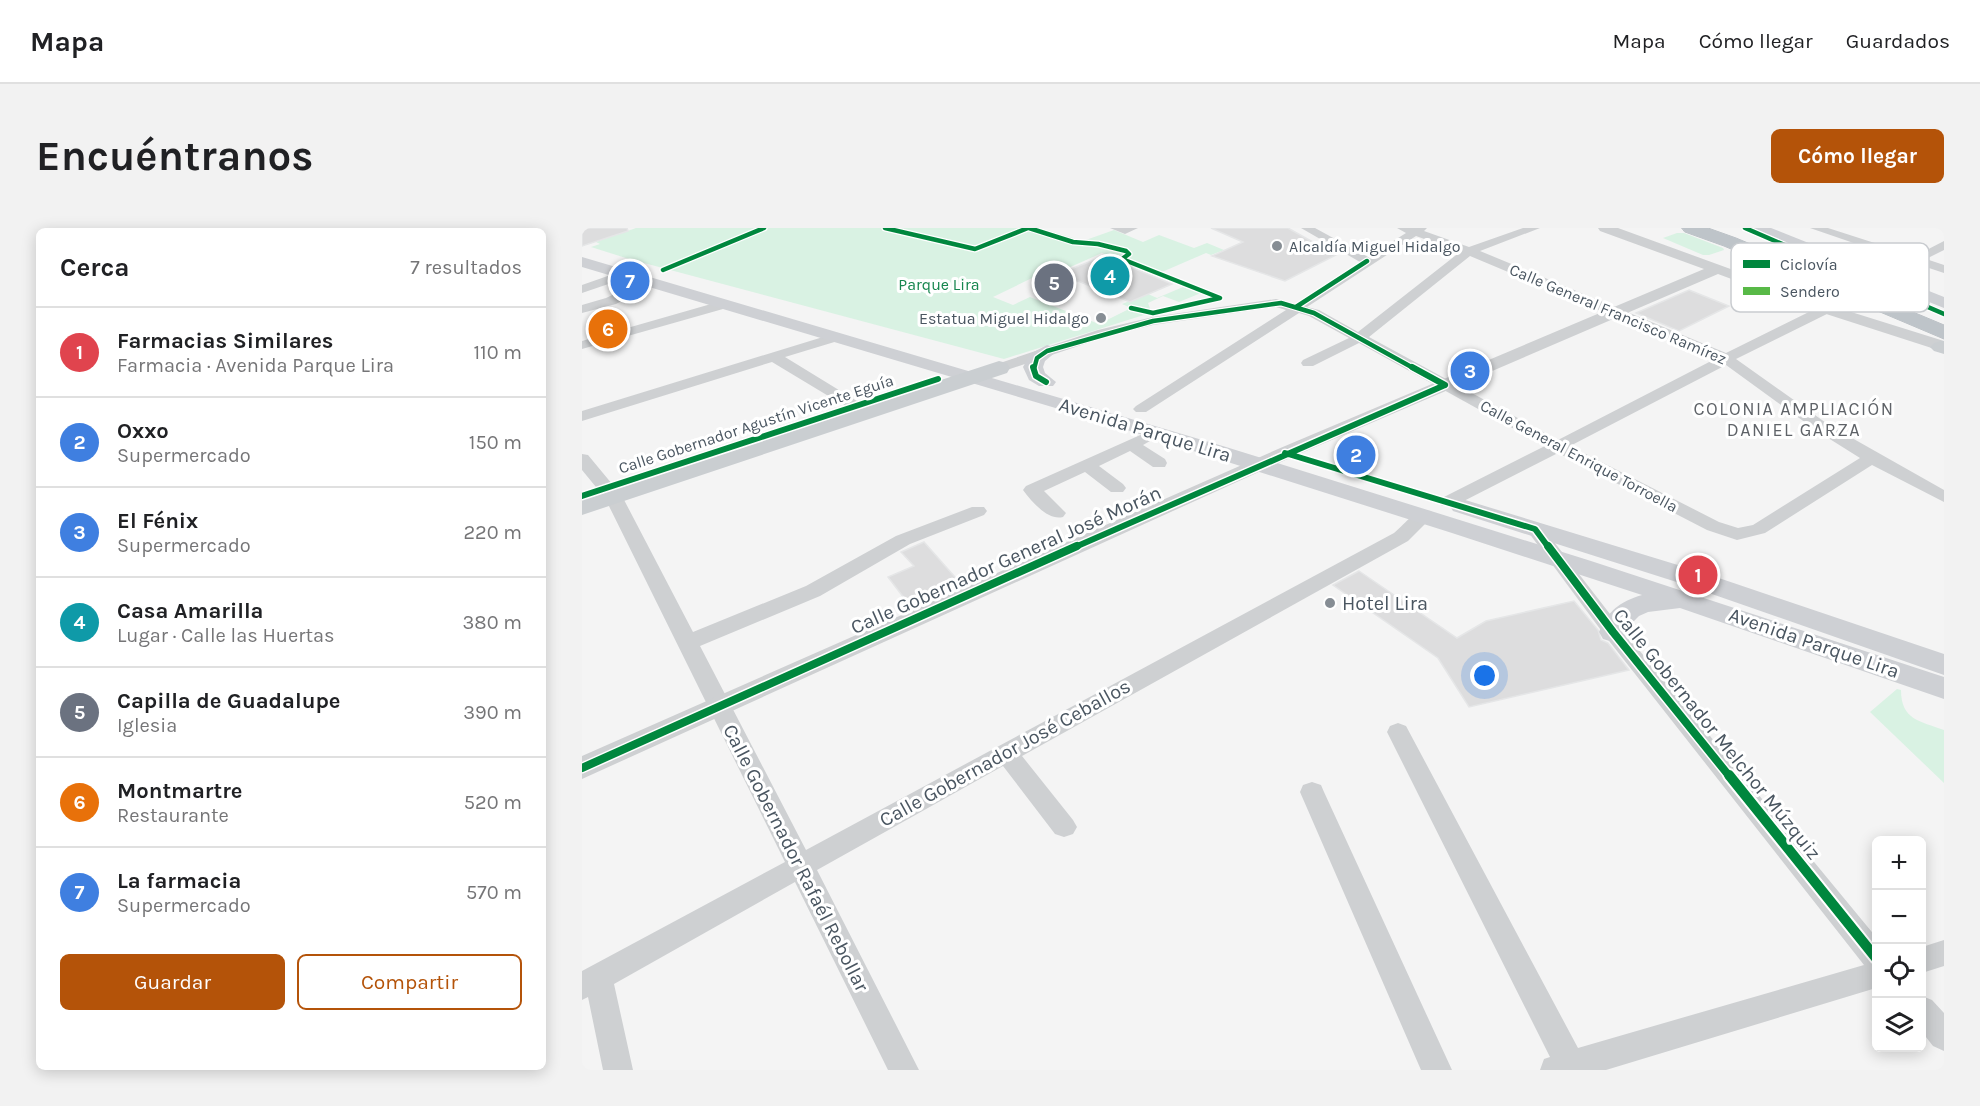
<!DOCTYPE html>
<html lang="es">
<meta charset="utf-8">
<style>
:root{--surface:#fff;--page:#f2f2f2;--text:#202124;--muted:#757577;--line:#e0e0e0;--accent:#b45309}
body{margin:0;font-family:Karla,sans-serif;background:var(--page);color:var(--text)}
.controls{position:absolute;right:18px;bottom:18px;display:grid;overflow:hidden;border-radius:9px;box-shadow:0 3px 15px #0003}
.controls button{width:54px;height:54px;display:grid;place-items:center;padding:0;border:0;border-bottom:2px solid var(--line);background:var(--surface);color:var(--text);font:30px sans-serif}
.you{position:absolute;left:903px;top:448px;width:21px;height:21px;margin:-15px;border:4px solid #fff;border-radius:50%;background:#1a73e8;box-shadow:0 0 0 9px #1a73e833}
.badge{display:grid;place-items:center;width:39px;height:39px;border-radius:50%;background:var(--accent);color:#fff;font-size:20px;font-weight:700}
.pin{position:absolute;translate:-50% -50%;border:3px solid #fff;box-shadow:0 2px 6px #0006}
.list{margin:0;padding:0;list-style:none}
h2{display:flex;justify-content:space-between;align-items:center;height:78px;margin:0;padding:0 24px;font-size:26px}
h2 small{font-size:20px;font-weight:400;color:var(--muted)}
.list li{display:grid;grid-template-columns:39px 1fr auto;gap:18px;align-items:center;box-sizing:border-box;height:90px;padding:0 24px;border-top:2px solid var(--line)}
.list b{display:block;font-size:22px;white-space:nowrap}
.list p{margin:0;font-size:20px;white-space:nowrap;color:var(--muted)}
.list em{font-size:20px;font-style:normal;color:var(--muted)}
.actions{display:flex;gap:12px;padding:18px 24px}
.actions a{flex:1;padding:14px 0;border:2px solid var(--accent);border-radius:9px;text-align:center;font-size:21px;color:var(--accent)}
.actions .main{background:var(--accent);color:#fff}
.icon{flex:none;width:33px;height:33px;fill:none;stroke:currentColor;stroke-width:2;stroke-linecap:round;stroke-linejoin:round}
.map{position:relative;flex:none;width:1362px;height:842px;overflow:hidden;border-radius:9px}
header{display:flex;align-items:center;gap:36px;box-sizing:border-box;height:84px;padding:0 30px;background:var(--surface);border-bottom:2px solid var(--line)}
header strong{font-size:28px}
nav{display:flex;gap:33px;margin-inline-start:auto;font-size:21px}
.intro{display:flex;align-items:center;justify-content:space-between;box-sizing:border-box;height:144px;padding:0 36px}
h1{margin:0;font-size:42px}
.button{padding:15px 27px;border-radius:9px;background:var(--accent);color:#fff;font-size:21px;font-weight:700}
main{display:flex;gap:36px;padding:0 36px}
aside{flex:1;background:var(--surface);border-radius:9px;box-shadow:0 3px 15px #0003}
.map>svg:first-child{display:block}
.green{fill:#d9f2e3}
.building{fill:#ddddde;stroke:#e5e6e7;stroke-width:1.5}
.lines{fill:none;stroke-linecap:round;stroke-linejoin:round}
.motorway-casing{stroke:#b9bec3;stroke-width:1}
.minor{fill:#ced0d2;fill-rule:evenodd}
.tertiary{fill:#ced0d2;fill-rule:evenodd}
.secondary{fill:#ced0d4;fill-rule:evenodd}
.primary{fill:#caced1;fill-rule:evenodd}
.motorway{fill:#bec4c9;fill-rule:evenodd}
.quiet{stroke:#58b947;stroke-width:4;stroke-dasharray:8 4;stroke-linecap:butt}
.cycleway-far3-casing{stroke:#fff;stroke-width:7}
.cycleway-far2-casing{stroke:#fff;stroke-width:9}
.cycleway-far1-casing{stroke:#fff;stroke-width:11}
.cycleway-casing{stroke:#fff;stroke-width:14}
.cycleway-far3{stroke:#00873e;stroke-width:4.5}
.cycleway-far2{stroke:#00873e;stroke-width:6}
.cycleway-far1{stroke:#00873e;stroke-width:8}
.cycleway{stroke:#00873e;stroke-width:10}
.poi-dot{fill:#868d94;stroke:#fff;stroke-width:2}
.labels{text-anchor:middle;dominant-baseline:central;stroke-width:6;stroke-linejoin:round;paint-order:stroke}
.far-poi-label{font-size:16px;fill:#4a5661;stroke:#fff;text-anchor:start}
.far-park-label{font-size:16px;fill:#17864f;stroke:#fff}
.far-street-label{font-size:16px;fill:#4a5661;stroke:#fff}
.far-neighbourhood-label{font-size:18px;letter-spacing:1.5px;fill:#5f6368;stroke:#fff}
.street-label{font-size:20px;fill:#4a5661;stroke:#fff}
.poi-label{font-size:20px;fill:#4a5661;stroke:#fff;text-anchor:start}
.key{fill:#fff;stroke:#c9ccd0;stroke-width:1.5}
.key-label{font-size:16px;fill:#4a5661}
</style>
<header>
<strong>Mapa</strong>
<nav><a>Mapa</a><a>Cómo llegar</a><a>Guardados</a></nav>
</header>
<div class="intro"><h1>Encuéntranos</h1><a class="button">Cómo llegar</a></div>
<main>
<aside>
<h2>Cerca<small>7 resultados</small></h2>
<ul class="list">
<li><span class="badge" style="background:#e0444e">1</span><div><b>Farmacias Similares</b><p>Farmacia · Avenida Parque Lira</p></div><em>110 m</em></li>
<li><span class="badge" style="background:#3f7fe0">2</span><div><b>Oxxo</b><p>Supermercado</p></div><em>150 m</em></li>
<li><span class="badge" style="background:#3f7fe0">3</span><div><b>El Fénix</b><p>Supermercado</p></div><em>220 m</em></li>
<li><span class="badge" style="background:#0f9aa8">4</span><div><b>Casa Amarilla</b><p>Lugar · Calle las Huertas</p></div><em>380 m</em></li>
<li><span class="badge" style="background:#6b7280">5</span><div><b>Capilla de Guadalupe</b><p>Iglesia</p></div><em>390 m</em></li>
<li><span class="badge" style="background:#e8710a">6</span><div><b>Montmartre</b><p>Restaurante</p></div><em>520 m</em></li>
<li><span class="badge" style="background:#3f7fe0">7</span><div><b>La farmacia</b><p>Supermercado</p></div><em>570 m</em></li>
</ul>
<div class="actions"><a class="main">Guardar</a><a>Compartir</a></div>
</aside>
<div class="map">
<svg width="1362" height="842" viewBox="0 0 1362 842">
<rect width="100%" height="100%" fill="#f4f4f4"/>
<path class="green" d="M54,0h404l43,13 31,-11 29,12 16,-7 35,13 13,-5 17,7 -13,5 -5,-2 -51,22 -53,-22 -34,15 -9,-3 -66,32 20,8 17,-8 69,27 32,-16 -9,-4 26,-10 9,4 26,-11 18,6 -22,9 -16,-6 -15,7 3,8 -4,3 -143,45 -375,-100 -38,-12 9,-3 -4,-2z
M1095,5h7l39,15 1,2 -15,5h-6l-40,-17z
M1315,461l4,1c0,30 19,31 43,40v53l-74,-71z"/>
<path class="building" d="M0,0h45l1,3 -46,15z
M629,0h77l48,27 -51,26 -73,-25 31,-14z
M522,28l68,28 -42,18 -52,-21 -18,7 -22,-9 28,-12 5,2z
M1107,62l40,16 -50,25 -43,-18z
M342,314l38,43 -51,22 -23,-30 26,-11 -13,-14z
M777,343l98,67 29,-17 88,-20 24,29 3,10 7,3 21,27 -160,37 -31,-49 -105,-73z"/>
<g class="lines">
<g class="motorway-casing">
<path id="motorway" d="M1100,0h26l28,10 208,87v14l-220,-93 -39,-14z"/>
</g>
<path class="minor" d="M528,0h28l-13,6z
M719,0h14l53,29 38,-24 -9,-5h30l-3,3 45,16 54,-19h17l-60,23 246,102 95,-47h10l2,3 -2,3 -95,47 93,66 115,65v12l-72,-37 -107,68 -28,7 -30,-10 -149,-77 -104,53h-12l-3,-4 3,-4 103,-52 -186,-103 -46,23h-10l-2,-3 2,-3 46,-22 -40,-22 -10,-3 -153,99h-10l-3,-3 3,-3 150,-96 -10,-3 -123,18 -45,11 -104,35h-10l-2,-3 2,-3 104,-35 55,-13 123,-18 19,5 65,-42zM834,8l44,16 -102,80 -39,-22 -12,-3zM888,28l245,103 -157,81 -189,-103zM1144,137l91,66 43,27 -107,67 -15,3 -19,-6 -149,-76z
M1228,0h18l87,28 29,-15v9l-18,9 18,6v8l-27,-9 -11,2v-5z
M40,43l4,1 2,3 -2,3 -44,15v-8z
M66,50l4,1 2,3 -2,3 -36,19 -34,9v-8l24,-7z
M143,72l7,4 -2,3 -148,42v-8z
M254,105l7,4 -2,3 -56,17 75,46 3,3 -3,3h-10l-78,-47 -190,59v-10z
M574,200l6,2 2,3 -21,12 22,14 2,4 -2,4h-12l-23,-16 -31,15 24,18 3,4 -3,4h-12l-26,-20 -41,19 22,22 -3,4c-15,4 -31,-15 -40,-27l3,-4z
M0,226l6,1 34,41 71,136 113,-46 90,-50 76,-29h12l3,4 -3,4 -74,29 -90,52 -120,50 106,204 588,-317c11,-9 22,-26 37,-22l3,4 -26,26 -386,215 51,64 4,7 -4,7 -9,3 -9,-3 -52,-68 -186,104 102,200h-31l-93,-188 -181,102 19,86h-30l-15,-73 -6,3v-29l203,-109 -180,-364 -23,-28z
M953,295l6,2 79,102 256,310v51l-270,82h-66l4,-11 6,-2 -163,-325 3,-6 8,-3 8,3 172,322 286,-83 -258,-328 -80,-108 3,-4z
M730,554l9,3 3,7 128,278h-31l-121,-278 3,-7z
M1362,712v26l-22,7v-26z
M1340,768l10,4 12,13v38l-11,-5 -11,-14z"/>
<path class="tertiary" d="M1016,0h20l214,78 112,35v11l-124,-40 -102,-38 -426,183 -710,322v-23l696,-307 426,-180 -104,-38z"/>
<path class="secondary" d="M1167,0h22l173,69v11l-192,-77z
M0,29l644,190 365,114 353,116v22l-264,-91 -32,4 -9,4 -9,9 -7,14 -10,3 -10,-3 -4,-7c9,-21 20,-30 43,-37l-190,-62 -363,-115 -507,-151z
M465,117l7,2 3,4 -12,10 -2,6 2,6 11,9 -3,4h-14l-10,-6 -6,-13 7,-13z
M880,271l242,74 240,81v21l-258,-90 -233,-74 -3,-5 3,-5z"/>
<path class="primary" d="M1359,113h3v13l-10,-3 -4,-4 4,-4z
M417,133l8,2 3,5 -3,5 -425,142v-17z"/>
<use href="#motorway" class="motorway"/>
<path class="quiet" d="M1244,81l23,-12"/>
<g class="cycleway-far3-casing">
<path id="cycleway-far3" d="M303,0l90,21 53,-21
M447,0l44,14 25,2 28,7 3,3 -7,5 98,39 -67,15 -22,-5
M1163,0l199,86
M81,42l101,-42
M714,79l71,-46
M452,141l3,-11 10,-7 106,-30 128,-18 33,10 101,56"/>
</g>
<g class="cycleway-far2-casing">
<path id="cycleway-far2" d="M451,139l3,9 10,6
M830,139l33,18
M703,225l250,76 14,19
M0,268l356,-117
M491,320l372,-163"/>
</g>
<g class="cycleway-far1-casing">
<path id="cycleway-far1" d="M966,318l65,86 117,145
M0,540l495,-222"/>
</g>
<g class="cycleway-casing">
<path id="cycleway" d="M1147,547l147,183"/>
</g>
<use href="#cycleway-far3" class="cycleway-far3"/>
<use href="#cycleway-far2" class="cycleway-far2"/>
<use href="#cycleway-far1" class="cycleway-far1"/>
<use href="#cycleway" class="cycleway"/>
</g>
<g class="poi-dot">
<circle cx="695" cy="18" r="6"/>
<circle cx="519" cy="90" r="6"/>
<circle cx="748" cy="375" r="6"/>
</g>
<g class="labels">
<g class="far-poi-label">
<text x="707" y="18">Alcaldía Miguel Hidalgo</text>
<text x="507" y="90" text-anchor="end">Estatua Miguel Hidalgo</text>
</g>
<g class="far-park-label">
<text x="357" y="56">Parque Lira</text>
</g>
<g class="far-street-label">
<text transform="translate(1036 86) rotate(23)">Calle General Francisco Ramírez</text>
<text transform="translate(174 196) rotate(-18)">Calle Gobernador Agustín Vicente Eguía</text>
<text transform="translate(997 228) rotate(28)">Calle General Enrique Torroella</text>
</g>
<g class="far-neighbourhood-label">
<text x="1212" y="181">COLONIA AMPLIACIÓN<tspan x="1212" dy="21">DANIEL GARZA</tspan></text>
</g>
<g class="street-label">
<text transform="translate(563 202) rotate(17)">Avenida Parque Lira</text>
<text transform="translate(424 332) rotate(-24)">Calle Gobernador General José Morán</text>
<text transform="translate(1232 415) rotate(19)">Avenida Parque Lira</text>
<text transform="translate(1135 506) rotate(51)">Calle Gobernador Melchor Múzquiz</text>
<text transform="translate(423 525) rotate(-29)">Calle Gobernador José Ceballos</text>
<text transform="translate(214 630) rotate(63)">Calle Gobernador Rafaél Rebollar</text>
</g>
<g class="poi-label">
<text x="760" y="375">Hotel Lira</text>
</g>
</g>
<rect x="1149" y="15" width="198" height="69" rx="9" class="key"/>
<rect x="1161" y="32" width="27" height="8" fill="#00873e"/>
<rect x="1161" y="59" width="27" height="8" fill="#58b947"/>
<g class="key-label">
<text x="1198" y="42">Ciclovía</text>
<text x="1198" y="69">Sendero</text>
</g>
</svg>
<div class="controls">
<button>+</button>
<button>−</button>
<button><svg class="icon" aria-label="locate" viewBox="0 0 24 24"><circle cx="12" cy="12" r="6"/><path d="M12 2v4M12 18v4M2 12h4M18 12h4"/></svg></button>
<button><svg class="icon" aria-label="layers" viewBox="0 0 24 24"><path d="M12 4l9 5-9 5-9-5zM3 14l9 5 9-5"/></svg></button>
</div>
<div class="you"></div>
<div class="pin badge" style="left:1116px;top:347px;background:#e0444e">1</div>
<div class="pin badge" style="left:774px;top:227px;background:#3f7fe0">2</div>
<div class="pin badge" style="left:888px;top:143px;background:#3f7fe0">3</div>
<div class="pin badge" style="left:528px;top:48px;background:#0f9aa8">4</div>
<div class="pin badge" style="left:472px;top:55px;background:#6b7280">5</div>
<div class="pin badge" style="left:26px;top:101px;background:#e8710a">6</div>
<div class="pin badge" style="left:48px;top:53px;background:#3f7fe0">7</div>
</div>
</main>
